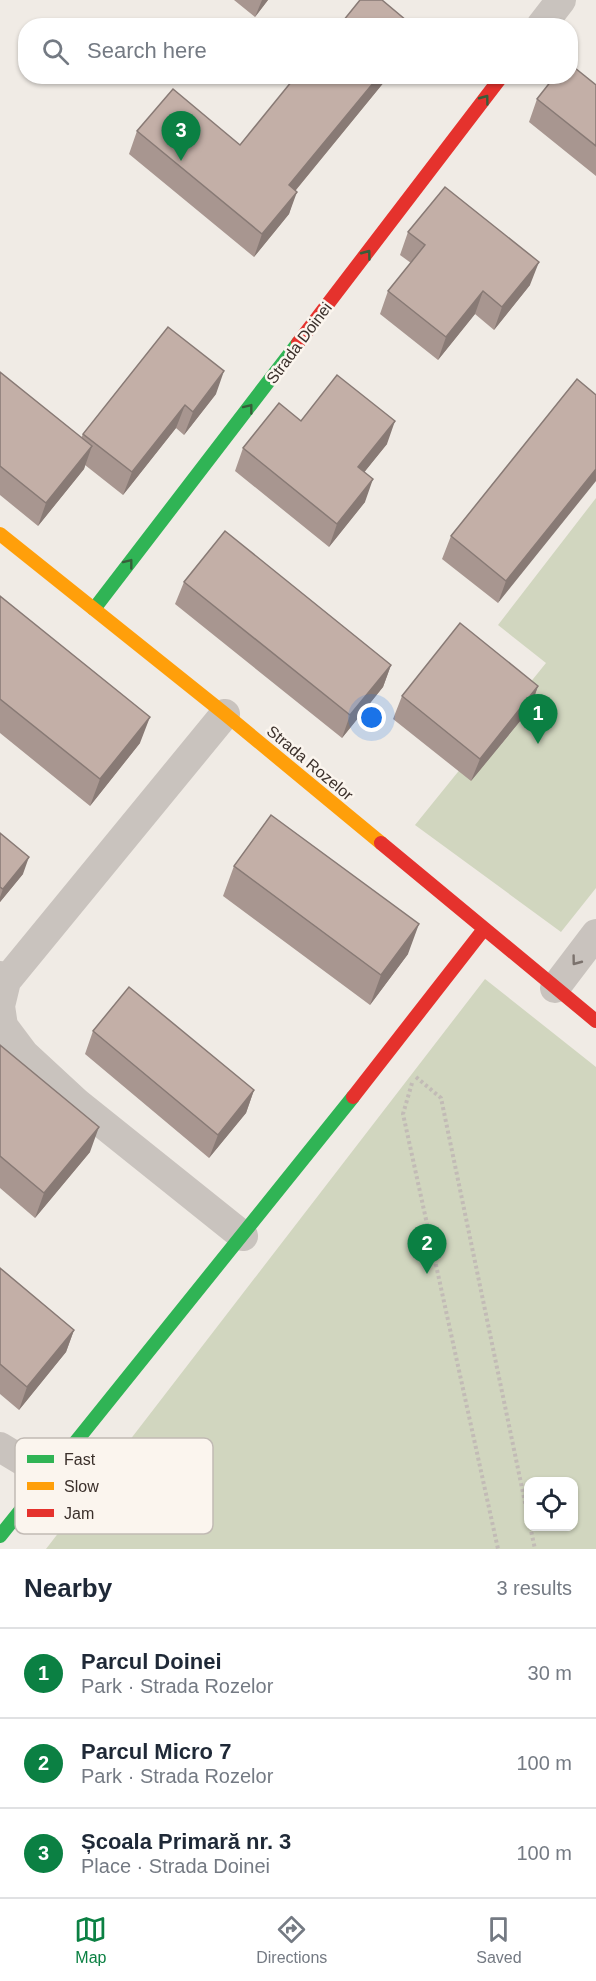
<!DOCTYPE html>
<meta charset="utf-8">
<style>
:root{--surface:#fff;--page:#f2f2f3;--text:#1f2937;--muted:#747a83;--line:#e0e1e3;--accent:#0b8043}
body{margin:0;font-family:Helvetica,sans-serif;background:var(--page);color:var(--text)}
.controls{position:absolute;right:18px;bottom:18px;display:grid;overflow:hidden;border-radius:12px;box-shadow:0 2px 4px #0004}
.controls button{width:54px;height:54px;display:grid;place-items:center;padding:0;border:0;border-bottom:2px solid var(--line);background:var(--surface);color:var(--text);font:30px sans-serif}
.you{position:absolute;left:372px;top:718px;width:21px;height:21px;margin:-15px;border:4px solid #fff;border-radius:50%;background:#1a73e8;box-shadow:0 0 0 9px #1a73e833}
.badge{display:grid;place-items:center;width:39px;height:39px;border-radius:50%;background:var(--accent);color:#fff;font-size:20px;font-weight:700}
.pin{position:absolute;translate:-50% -50px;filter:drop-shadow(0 2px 3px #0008)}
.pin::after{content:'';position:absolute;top:32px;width:21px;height:18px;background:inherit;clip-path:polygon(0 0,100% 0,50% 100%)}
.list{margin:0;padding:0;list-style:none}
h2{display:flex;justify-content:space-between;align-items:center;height:78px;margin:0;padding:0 24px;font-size:26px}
h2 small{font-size:20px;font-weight:400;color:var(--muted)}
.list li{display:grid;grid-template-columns:39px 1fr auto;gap:18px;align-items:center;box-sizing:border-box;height:90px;padding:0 24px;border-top:2px solid var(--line)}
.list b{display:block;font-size:22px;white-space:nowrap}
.list p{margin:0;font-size:20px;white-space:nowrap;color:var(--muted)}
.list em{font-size:20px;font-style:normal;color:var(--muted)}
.icon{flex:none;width:33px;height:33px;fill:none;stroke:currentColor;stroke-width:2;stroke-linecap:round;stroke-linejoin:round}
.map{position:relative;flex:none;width:596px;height:1549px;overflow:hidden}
.search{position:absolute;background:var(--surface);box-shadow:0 2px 4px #0004;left:18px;right:18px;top:18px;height:66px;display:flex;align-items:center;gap:15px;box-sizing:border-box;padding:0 21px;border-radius:24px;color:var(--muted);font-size:22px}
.sheet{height:348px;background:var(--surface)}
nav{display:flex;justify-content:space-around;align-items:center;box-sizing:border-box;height:84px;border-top:2px solid var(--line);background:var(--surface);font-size:16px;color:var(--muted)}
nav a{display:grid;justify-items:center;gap:3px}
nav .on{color:var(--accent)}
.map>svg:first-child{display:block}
.green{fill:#d1d6bf;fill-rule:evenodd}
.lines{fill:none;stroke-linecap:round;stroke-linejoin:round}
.path{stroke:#c2bbb6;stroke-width:4;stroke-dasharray:3 3;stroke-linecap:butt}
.street{stroke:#c9c3be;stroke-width:30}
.fast{stroke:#30b455;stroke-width:14}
.slow{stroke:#ff9f0a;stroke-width:14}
.jam{stroke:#e5322d;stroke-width:14}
.wall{fill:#a89690}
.shaded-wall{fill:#887a75}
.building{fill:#c3afa7;stroke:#887a75;stroke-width:1.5}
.oneway{stroke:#375e3a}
.oneway2{stroke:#7b726d}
.labels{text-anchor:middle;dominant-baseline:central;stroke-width:5;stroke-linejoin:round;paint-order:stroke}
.street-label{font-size:16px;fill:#3b302b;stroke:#fbf5ee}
.key{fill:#fbf5ee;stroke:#c1bab4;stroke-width:1.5}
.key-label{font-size:16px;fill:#3b302b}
</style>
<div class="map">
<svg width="596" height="1549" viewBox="0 0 596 1549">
<rect width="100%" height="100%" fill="#f0ebe5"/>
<path class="green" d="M596,498v390l-35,44 -146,-107 131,-162 -48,-38z
M485,979l111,88v482h-550zM528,1482h46v44h-46z"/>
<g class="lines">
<path class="path" d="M416,1077l25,21 87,419
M412,1083l-9,31 95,435
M530,1526l5,23"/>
<path class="street" d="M541,26l20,-26
M0,976l6,5 -6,25 3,20 21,28 53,49 166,133
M6,981l219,-267
M555,988l41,-54
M0,1447l48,29"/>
<path class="fast" d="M94,609l204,-266
M0,1536l353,-439"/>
<path class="slow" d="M0,534l225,180 156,129"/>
<path class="jam" d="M298,343l204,-267
M381,843l215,178
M353,1097l131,-168"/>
</g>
<path class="wall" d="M234,0h34l-13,17z
M296,76h93l-93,114 -7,24 -35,43 -125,-103 8,-23 103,14z
M596,85v91l-67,-54 8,-23z
M408,232l122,53 -36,45 -19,-16 -37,46 -58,-46 8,-23 23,-28 -11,-8z
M0,372l81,66 2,-4 133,-40 -32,41 -8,-7 -53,67 -38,-30 -1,4 -46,57 -38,-31z
M596,395l-98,208 -56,-44 9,-23z
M301,421l86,23 -23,28 1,30 -36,45 -94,-76 8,-23z
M184,582l207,83 -8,22 -41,51 -167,-134z
M0,596l140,147 -50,63 -90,-73z
M538,686l-8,23 -59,72 -78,-62 9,-23z
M0,833l23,41 -23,28z
M234,866l174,88 -38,51 -147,-109z
M93,1031l161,59 -8,23 -37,45 -124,-104z
M0,1045l90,107 -55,66 -35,-30z
M0,1268l74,62 -8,22 -47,58 -19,-16z"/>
<path class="shaded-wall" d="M262,0h6l-13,17z
M379,76h10l-108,132 8,-23z
M297,192l-8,22 -35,43 8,-23z
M539,262l-9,23 -36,45 8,-23z
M483,291l-8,23 -37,46 8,-23z
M224,371l-8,23 -32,41 9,-23z
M185,405l-9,23 -53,67 9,-23z
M395,421l-8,23 -37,46 8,-23z
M92,446l-8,23 -46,57 8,-23z
M596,469v12l-98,122 8,-22z
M373,479l-8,23 -36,45 8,-23z
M391,665l-8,22 -41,51 8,-23z
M538,686l-8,23 -59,72 9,-22z
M150,717l-10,26 -50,63 10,-27z
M29,857l-6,17 -23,28v-5l3,-8z
M419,924l-11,30 -38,51 11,-30z
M254,1090l-8,23 -37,45 9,-23z
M99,1127l-9,25 -55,66 9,-25z
M74,1330l-8,22 -47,58 8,-23z"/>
<path class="building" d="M360,0h22l31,26h-74z
M570,64l26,21v61l-59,-47 18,-23h15z
M296,76h83l-90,109 8,7 -35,42 -125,-103 36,-42 67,56z
M445,187l94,75 -37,45 -19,-16 -37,46 -58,-46 37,-46 -17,-13z
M168,327l56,44 -31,41 -8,-7 -53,67 -49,-38z
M0,372l92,74 -46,57 -46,-37z
M337,375l58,46 -37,46 15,12 -36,45 -94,-76 36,-45 22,18z
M577,379l19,16v74l-90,112 -55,-45z
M225,531l166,134 -41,50 -166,-133z
M0,596l150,121 -50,62 -100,-80z
M460,623l78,63 -58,73 -78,-63z
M271,815l148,109 -38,51 -147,-109z
M0,833l29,24 -26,32 -3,-2z
M129,987l125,103 -36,45 -125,-104z
M0,1045l99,82 -55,66 -44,-37z
M0,1268l74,62 -47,57 -27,-23z"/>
<defs><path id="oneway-chevron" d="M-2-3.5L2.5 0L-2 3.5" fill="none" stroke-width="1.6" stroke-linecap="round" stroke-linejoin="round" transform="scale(1.5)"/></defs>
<g class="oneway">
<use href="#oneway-chevron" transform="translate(485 99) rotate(-53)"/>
<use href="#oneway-chevron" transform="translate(367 254) rotate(-53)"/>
<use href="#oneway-chevron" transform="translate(249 408) rotate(-52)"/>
<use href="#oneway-chevron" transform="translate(129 563) rotate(-52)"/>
</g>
<use class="oneway2" href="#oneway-chevron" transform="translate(576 961) rotate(127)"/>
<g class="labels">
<g class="street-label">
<text transform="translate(299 343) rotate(-53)">Strada Doinei</text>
<text transform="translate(310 763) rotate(40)">Strada Rozelor</text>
</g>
</g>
<rect x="15" y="1438" width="198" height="96" rx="9" class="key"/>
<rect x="27" y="1455" width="27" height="8" fill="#30b455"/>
<rect x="27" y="1482" width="27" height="8" fill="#ff9f0a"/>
<rect x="27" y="1509" width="27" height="8" fill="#e5322d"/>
<g class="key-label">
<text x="64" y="1465">Fast</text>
<text x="64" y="1492">Slow</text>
<text x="64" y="1519">Jam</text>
</g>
</svg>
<div class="controls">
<button><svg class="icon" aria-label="locate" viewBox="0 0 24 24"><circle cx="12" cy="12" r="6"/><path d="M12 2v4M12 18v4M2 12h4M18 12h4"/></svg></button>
</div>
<div class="you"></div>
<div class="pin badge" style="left:538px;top:744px">1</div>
<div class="pin badge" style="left:427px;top:1274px">2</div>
<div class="pin badge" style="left:181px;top:161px">3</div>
<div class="search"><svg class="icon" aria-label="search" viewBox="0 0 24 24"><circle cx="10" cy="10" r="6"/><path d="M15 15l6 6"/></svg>Search here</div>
</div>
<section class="sheet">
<h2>Nearby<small>3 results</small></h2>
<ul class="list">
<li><span class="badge">1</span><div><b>Parcul Doinei</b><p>Park · Strada Rozelor</p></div><em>30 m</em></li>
<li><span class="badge">2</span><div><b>Parcul Micro 7</b><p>Park · Strada Rozelor</p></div><em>100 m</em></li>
<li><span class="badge">3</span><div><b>Școala Primară nr. 3</b><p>Place · Strada Doinei</p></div><em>100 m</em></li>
</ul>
</section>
<nav>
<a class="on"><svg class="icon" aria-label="map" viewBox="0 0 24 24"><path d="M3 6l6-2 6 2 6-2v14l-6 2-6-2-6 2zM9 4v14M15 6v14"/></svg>Map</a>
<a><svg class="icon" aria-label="directions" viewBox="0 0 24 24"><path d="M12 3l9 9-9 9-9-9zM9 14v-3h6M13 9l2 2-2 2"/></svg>Directions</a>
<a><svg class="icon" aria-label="saved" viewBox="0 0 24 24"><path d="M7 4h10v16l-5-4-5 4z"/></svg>Saved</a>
</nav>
